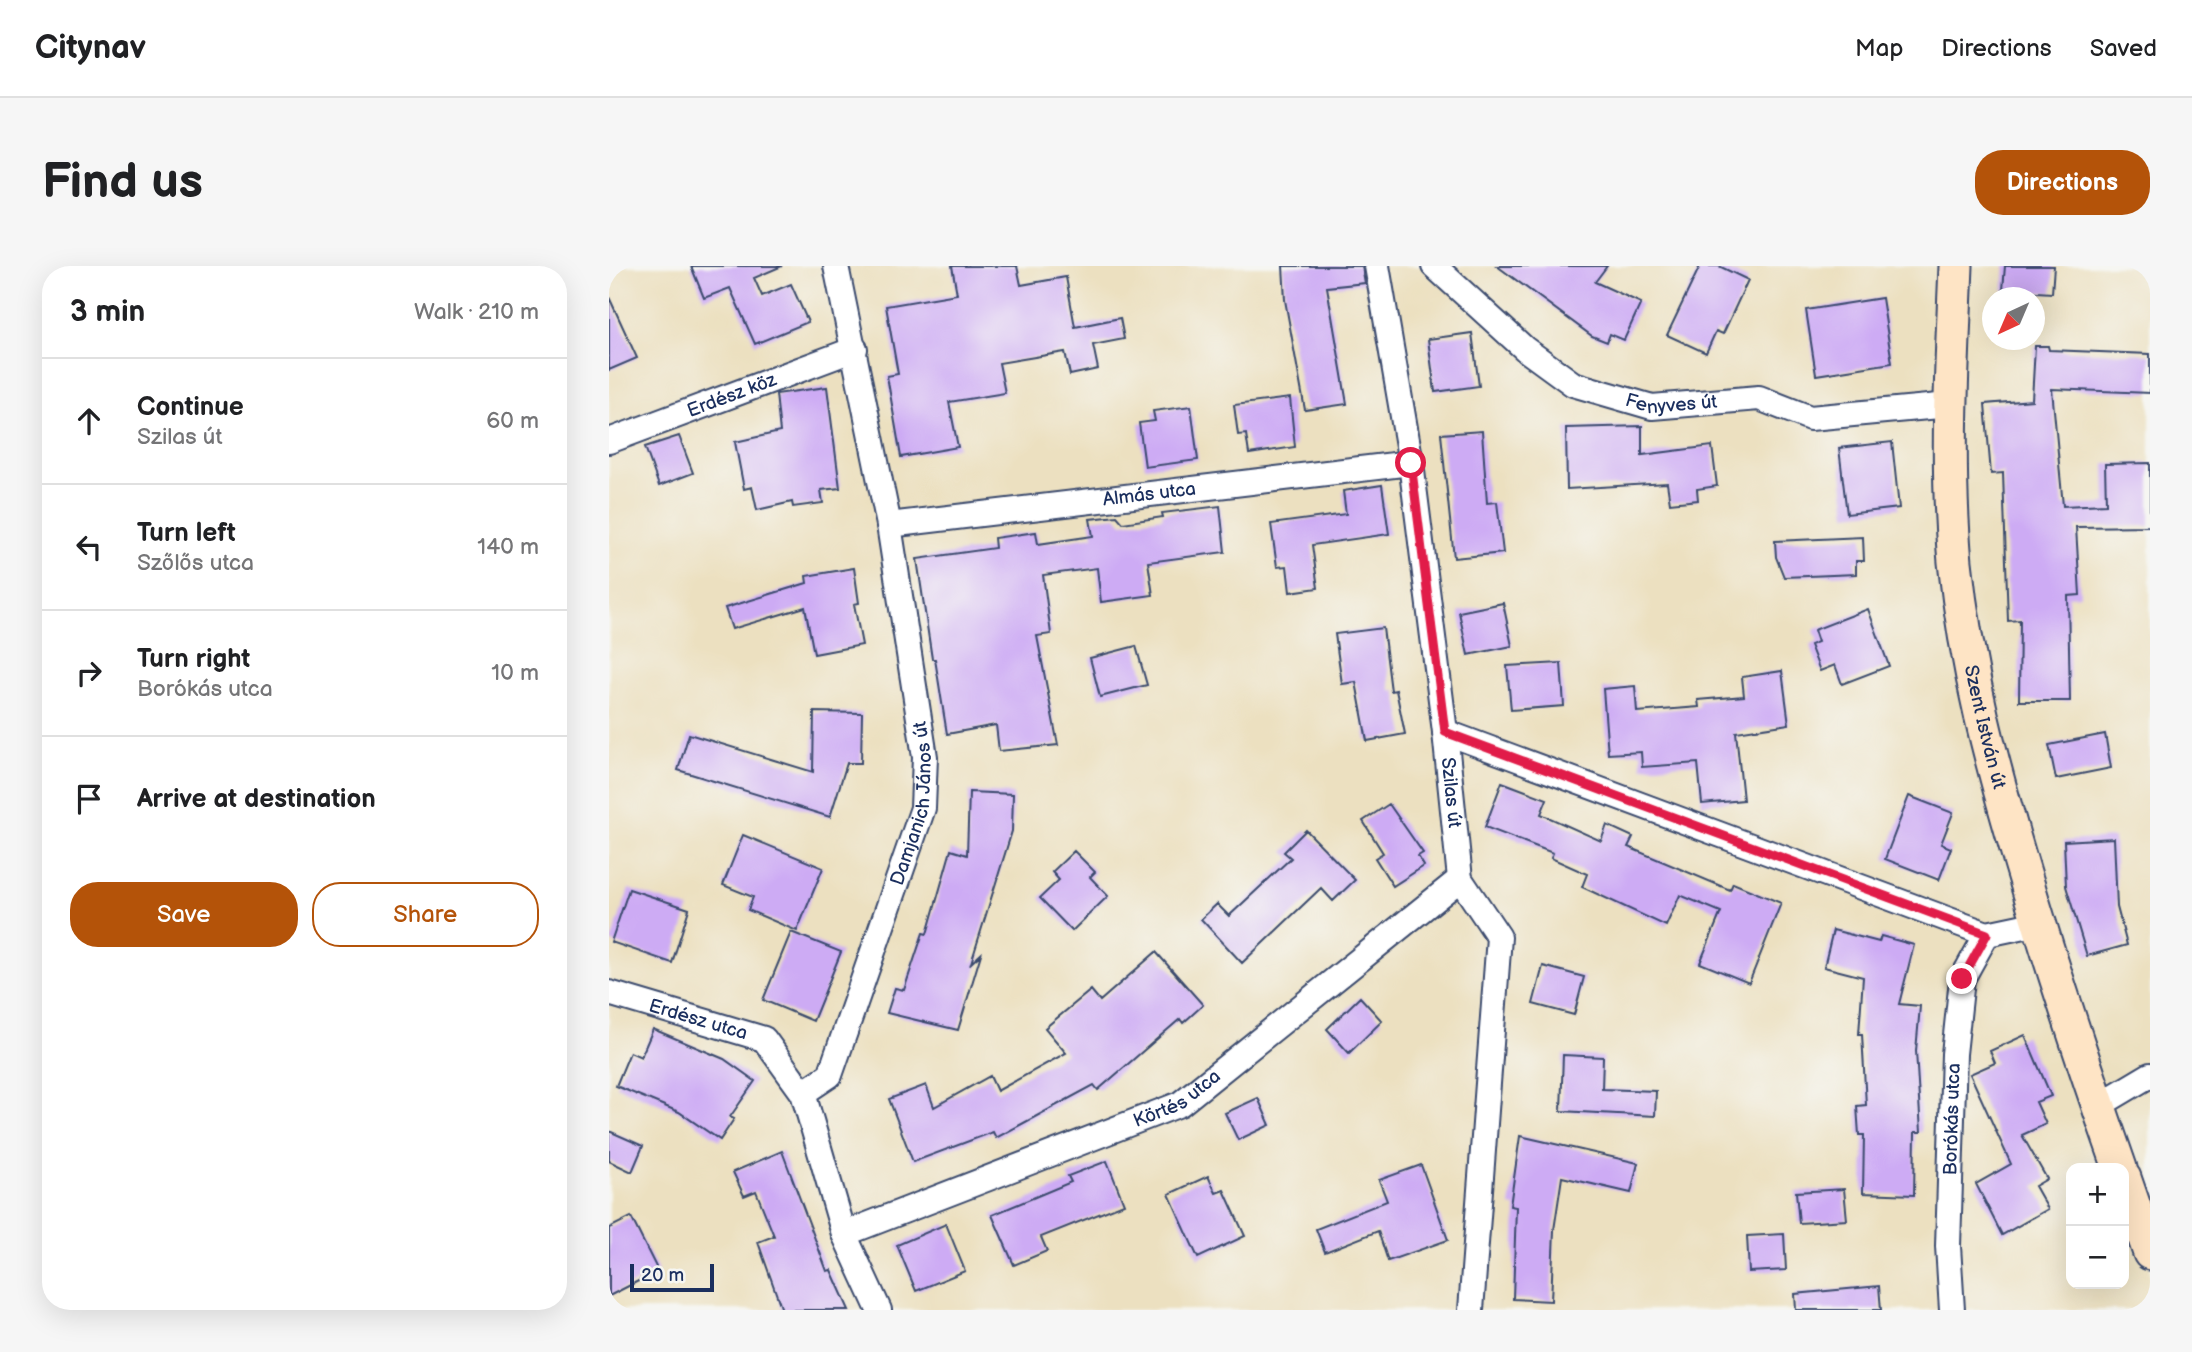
<!DOCTYPE html>
<meta charset="utf-8">
<style>
:root{--surface:#fff;--page:#f6f6f6;--text:#202124;--muted:#757577;--line:#e0e0e0;--accent:#b45309}
body{margin:0;font-family:"Balsamiq Sans",sans-serif;background:var(--page);color:var(--text)}
.controls{position:absolute;right:21px;bottom:21px;display:grid;overflow:hidden;border-radius:14px;box-shadow:0 7px 28px #0002}
.controls button{width:63px;height:63px;display:grid;place-items:center;padding:0;border:0;border-bottom:2px solid var(--line);background:var(--surface);color:var(--text);font:35px sans-serif}
.compass{position:absolute;left:1373px;top:21px;width:63px;height:63px;border-radius:50%;background:var(--surface);box-shadow:0 7px 28px #0002;rotate:224deg}
.scale{position:absolute;left:21px;bottom:18px;width:84px;box-sizing:border-box;padding-left:7px;border:4px solid #1b2f5e;border-top:0;font-size:19px;line-height:24px;white-space:nowrap;color:#1b2f5e;-webkit-text-stroke:5px #f6f6f2;paint-order:stroke}
.stop{position:absolute;width:21px;height:21px;margin:-16px;border:5px solid #e11d48;border-radius:50%;background:#fff}
.stop.end{background:#e11d48;border-color:#fff;box-shadow:0 2px 7px #0008}
.list{margin:0;padding:0;list-style:none}
h2{display:flex;justify-content:space-between;align-items:center;height:91px;margin:0;padding:0 28px;font-size:30px}
h2 small{font-size:23px;font-weight:400;color:var(--muted)}
.list li{display:grid;grid-template-columns:46px 1fr auto;gap:21px;align-items:center;box-sizing:border-box;height:126px;padding:0 28px;border-top:2px solid var(--line)}
.list b{display:block;font-size:26px;white-space:nowrap}
.list p{margin:0;font-size:23px;white-space:nowrap;color:var(--muted)}
.list em{font-size:23px;font-style:normal;color:var(--muted)}
.actions{display:flex;gap:14px;padding:21px 28px}
.actions a{flex:1;padding:16px 0;border:2px solid var(--accent);border-radius:28px;text-align:center;font-size:24px;color:var(--accent)}
.actions .main{background:var(--accent);color:#fff}
.icon{flex:none;width:38px;height:38px;fill:none;stroke:currentColor;stroke-width:2;stroke-linecap:round;stroke-linejoin:round}
.map{position:relative;flex:none;width:1541px;height:1044px;overflow:hidden;border-radius:28px}
header{display:flex;align-items:center;gap:42px;box-sizing:border-box;height:98px;padding:0 35px;background:var(--surface);border-bottom:2px solid var(--line)}
header strong{font-size:33px}
nav{display:flex;gap:38px;margin-inline-start:auto;font-size:24px}
.intro{display:flex;align-items:center;justify-content:space-between;box-sizing:border-box;height:168px;padding:0 42px}
h1{margin:0;font-size:49px}
.button{padding:18px 32px;border-radius:28px;background:var(--accent);color:#fff;font-size:24px;font-weight:700}
main{display:flex;gap:42px;padding:0 42px}
aside{flex:1;background:var(--surface);border-radius:28px;box-shadow:0 7px 28px #0002}
.map>svg:first-child{display:block}
.building{fill:#cdabf4}
.lines{fill:none;stroke-linecap:round;stroke-linejoin:round}
.street-casing{stroke:#3a4a6d;stroke-width:28}
.secondary-casing{stroke:#3a4a6d;stroke-width:37}
.street{stroke:#fff;stroke-width:24}
.secondary{stroke:#fee4c5;stroke-width:33}
.route{stroke:#e11d48;stroke-width:9}
.labels{text-anchor:middle;dominant-baseline:central;stroke-width:5;stroke-linejoin:round;paint-order:stroke}
.street-label{font-size:19px;fill:#1b2f5e;stroke:#f6f6f2}
</style>
<header>
<strong>Citynav</strong>
<nav><a>Map</a><a>Directions</a><a>Saved</a></nav>
</header>
<div class="intro"><h1>Find us</h1><a class="button">Directions</a></div>
<main>
<aside>
<h2>3 min<small>Walk · 210 m</small></h2>
<ul class="list">
<li><svg class="icon" aria-label="ahead" viewBox="0 0 24 24"><path d="M12 20V5M6 11l6-6 6 6"/></svg><div><b>Continue</b><p>Szilas út</p></div><em>60 m</em></li>
<li><svg class="icon" aria-label="left" viewBox="0 0 24 24"><path d="M17 20v-9H6M10 6l-5 5 5 5"/></svg><div><b>Turn left</b><p>Szőlős utca</p></div><em>140 m</em></li>
<li><svg class="icon" aria-label="right" viewBox="0 0 24 24"><path d="M7 20v-9h11M14 6l5 5-5 5"/></svg><div><b>Turn right</b><p>Borókás utca</p></div><em>10 m</em></li>
<li><svg class="icon" aria-label="arrive" viewBox="0 0 24 24"><path d="M6 21V4h12l-3 4 3 4H6"/></svg><div><b>Arrive at destination</b></div></li>
</ul>
<div class="actions"><a class="main">Save</a><a>Share</a></div>
</aside>
<div class="map">
<svg width="1541" height="1044" viewBox="0 0 1541 1044">
<rect width="100%" height="100%" fill="#f6f6f2"/>
<filter id="ink" filterUnits="userSpaceOnUse"><feTurbulence type="fractalNoise" baseFrequency=".0143" numOctaves="2"/><feDisplacementMap in="SourceGraphic" scale="14" xChannelSelector="R" yChannelSelector="G"/><feConvolveMatrix kernelMatrix="1 2 1 2 8 2 1 2 1" color-interpolation-filters="sRGB"/></filter>
<filter id="wash" filterUnits="userSpaceOnUse"><feTurbulence type="fractalNoise" baseFrequency=".00686" numOctaves="4" result="noise"/><feDisplacementMap in="SourceGraphic" scale="28" xChannelSelector="R" yChannelSelector="G"/><feGaussianBlur stdDeviation="1.57" result="paint"/><feColorMatrix in="noise" values="0 0 0 0 0 0 0 0 0 0 0 0 0 0 0 0 0 1.4 0 .05"/><feComposite in="paint" operator="in"/></filter>
<g filter="url(#wash)">
<rect width="100%" height="100%" fill="#ece0c0"/>
<g id="blocks">
<path class="building" d="M82,0h91l-28,12 8,18 29,-12 17,38 -53,22 -25,-56 -26,10z
M343,0h65l4,19 45,-8 9,50 45,-9 4,21 -31,6 5,24 -28,6 -5,-23 -66,11 6,30 -56,9 9,45 -57,10 -14,-81 11,-2 -12,-68 71,-12z
M674,0h79l3,17 -38,4 20,117 -42,6 -20,-110z
M888,0h110l-12,16 46,21 -17,37 -14,-6 -3,8 -15,-6z
M1091,0h19l29,14 -25,54 -7,-3 -10,22 -39,-18z
M1396,0h49l-2,27 -49,-3z
M0,31l28,61 -28,12z
M1273,32l10,65 -76,12 -10,-65z
M863,67l7,53 -44,6 -7,-53z
M1426,80h13l1,4 101,4v39l-98,-4 11,117 43,-2 -1,-40 45,-1v63l-74,1 4,68 -12,1 2,105h-51l1,-81 -12,1 -5,-148 -12,1 -6,-70 47,-4z
M218,121l13,101 -19,2 2,13 -30,4 -1,-5 -35,8 -5,-23 -8,2 -9,-47 45,-10 -4,-38z
M681,132l5,49 -46,7 -3,-20 -8,1 -4,-30z
M582,140l7,54 -53,7 -6,-44 16,-2 -2,-10z
M1033,160v29l70,-9 5,40 -20,3 1,11 -28,3 -3,-20 -100,6 -1,-61z
M873,165l5,72 10,-1 6,51 -49,5 -13,-124z
M70,170l14,37 -34,13 -14,-39z
M1283,176l7,66 -52,6 -8,-66z
M773,219l7,49 -77,11 6,43 -28,4 -3,-26 -10,1 -6,-43 75,-10 -3,-23z
M611,240l5,46 -77,10 5,33 -52,7 -4,-34 -54,7 8,59 -14,2 21,109 -59,6 -3,-26 -49,9 -12,-75h-3l-15,-100 78,-11 -1,-10 42,-6 2,12 55,-8 -3,-17 27,-3 6,7 40,-6 -1,-4z
M1254,271l1,24h-8v13l-72,3 -8,-20 -1,-16z
M245,302l5,35 -5,1 8,41 -48,9 -9,-47 -73,22 -7,-21 82,-25 -1,-7z
M894,337l9,43 -44,9 -9,-43z
M1259,343l21,57 -47,18 -7,-19 -15,6 -10,-26 8,-3 -4,-12z
M774,362l8,63 5,-1 9,44 -38,7 -11,-59 -14,2 -7,-50z
M527,380l11,39 -47,12 -10,-39z
M952,397l3,43 -53,4 -4,-44z
M1173,405l7,53 -53,8 7,68 -41,4 -4,-41 -56,4 -1,-15 -33,2 -5,-65 32,-3 2,26 62,-5 -1,-7 46,-4 -2,-19z
M205,446l48,1 -1,50h-14l-17,54 -152,-47 11,-36 124,38z
M1496,468l6,34 -55,11 -7,-34z
M893,516l45,17 -6,15 60,27 6,-16 26,12 -5,10 102,43 3,-7 48,20 -32,80 -49,-20 21,-51 -41,-17 -14,31 -84,-39 5,-13 -36,-16 2,-5 -68,-26z
M360,526l44,2 -1,37 -41,132 10,-9 -23,76 -71,-17 8,-25 9,2 19,-57 4,1 24,-84 16,5z
M1300,530l44,17 -12,31 10,4 -12,32 -54,-21z
M780,538l34,49 -5,3 6,10 -31,20 -18,-28 8,-5 -20,-32z
M697,564l49,50 -22,21 -12,-13 -79,75 -41,-44 16,-15 12,12 62,-58 -7,-6z
M134,569l80,33 -26,63 -49,-21 5,-13 -30,-12z
M1505,572l3,69 10,38 -40,11 -21,-70 -2,-45z
M465,585l21,21 -5,5 18,19 -36,35 -32,-33 19,-18 -7,-8z
M20,623l60,20 -17,54 -61,-21z
M1224,664l46,12 2,-6 33,9 -15,59 21,2 -4,45 5,81h-6l-1,63 -51,-2 1,-58h-5l-2,-29 9,-1 -4,-71h-3l4,-57 -39,-10z
M182,666l50,20 -28,69 -50,-21z
M547,686l47,53 -20,18 -3,-4 -82,71 -4,-5 -98,53 -3,-6 -80,30 -24,-63 37,-14 8,22 56,-31 7,15 69,-38 -21,-25 46,-38 9,11z
M934,700l41,11 -10,38 -41,-11z
M751,731l22,24 -33,32 -22,-24z
M44,763l71,30 31,22 -25,36 4,2 -14,21 -41,-28 -63,-26 14,-34 11,5z
M1416,769l26,61 -15,6 10,22 -24,11 25,44 -12,7 13,23 -46,26 -26,-51 35,-20 -41,-90 25,-11 -5,-12z
M954,789l40,2 -1,32 54,2 -1,25 -94,-5z
M649,832l12,27 -32,15 -13,-27z
M0,865l34,15 -11,26 -23,-11z
M911,870l118,27 -7,30 -69,-16 -8,53 -3,71 -38,-2 3,-92 -6,-1z
M173,885l45,120 4,-1 18,40h-67l-24,-68 16,-6 -18,-45 -12,5 -11,-24z
M498,895l17,43 -83,33 6,14 -33,14 -22,-50 79,-33 -3,-6z
M812,899l27,75 -60,21 -10,-30 -53,21 -9,-23 71,-28 -8,-21z
M599,910l8,17 8,-3 21,46 -47,22 -29,-64z
M1235,923l3,31 -48,3 -3,-31z
M22,951l27,54 -49,25v-68z
M337,958l19,47 -49,20 -19,-46z
M1175,968l2,36 -37,2 -2,-36z
M1270,1020l2,24h-85l-1,-16z"/>
</g>
</g>
<g filter="url(#ink)">
<use href="#blocks" fill-opacity="0" stroke="#3a4a6d" stroke-width="2"/>
<g class="lines">
<g class="street-casing">
<g id="street">
<path id="s1" d="M768,0l34,197 34,269 15,147 39,58 -28,373"/>
<path id="s2" d="M825,0l91,83 48,35 79,23 107,-9 51,20 140,-13"/>
<path id="s3" d="M0,175l246,-92"/>
<path id="s4" d="M280,259l522,-62"/>
<path d="M836,466l542,202 52,-11"/>
<path id="s5" d="M0,727l155,46 39,54 41,141 35,76"/>
<path id="s6" d="M194,827l27,-18 93,-267 2,-51 -36,-232 -53,-259"/>
<path d="M1489,840l52,-31"/>
<path id="s7" d="M235,968l336,-130 280,-225"/>
<path id="s8" d="M1343,1044l-4,-64 6,-192 8,-75 25,-45"/>
</g>
</g>
<g class="secondary-casing">
<g id="secondary">
<path id="s9" d="M1347,0c-4,98 -10,198 -1,296 11,106 37,203 67,304 30,102 63,202 98,302"/>
<path d="M1515,912l26,75"/>
</g>
</g>
<use href="#street" class="street"/>
<use href="#secondary" class="secondary"/>
</g>
</g>
<g class="lines" filter="url(#ink)">
<path class="route" d="M802,197l34,269 542,202 -25,45"/>
</g>
<g class="labels">
<g class="street-label">
<text stroke="none"><textPath href="#s3" startOffset="131">Erdész köz</textPath></text>
<text stroke="none"><textPath href="#s2" startOffset="284">Fenyves út</textPath></text>
<text stroke="none"><textPath href="#s4" startOffset="262">Almás utca</textPath></text>
<text stroke="none"><textPath href="#s9" startOffset="464">Szent István út</textPath></text>
<text stroke="none"><textPath href="#s1" startOffset="532">Szilas út</textPath></text>
<text stroke="none"><textPath href="#s6" startOffset="318">Damjanich János út</textPath></text>
<text stroke="none"><textPath href="#s5" startOffset="93">Erdész utca</textPath></text>
<text stroke="none"><textPath href="#s7" startOffset="360">Körtés utca</textPath></text>
<text stroke="none"><textPath href="#s8" startOffset="191">Borókás utca</textPath></text>
</g>
</g>
</svg>
<div class="controls">
<button>+</button>
<button>−</button>
</div>
<svg class="compass" viewBox="-18 -18 36 36"><path d="M0-13l5 13h-10z" fill="#e53935"/><path d="M0 13l5-13h-10z" fill="#757577"/></svg>
<div class="scale">20 m</div>
<div class="stop" style="left:802px;top:197px"></div>
<div class="stop end" style="left:1353px;top:713px"></div>
</div>
</main>
